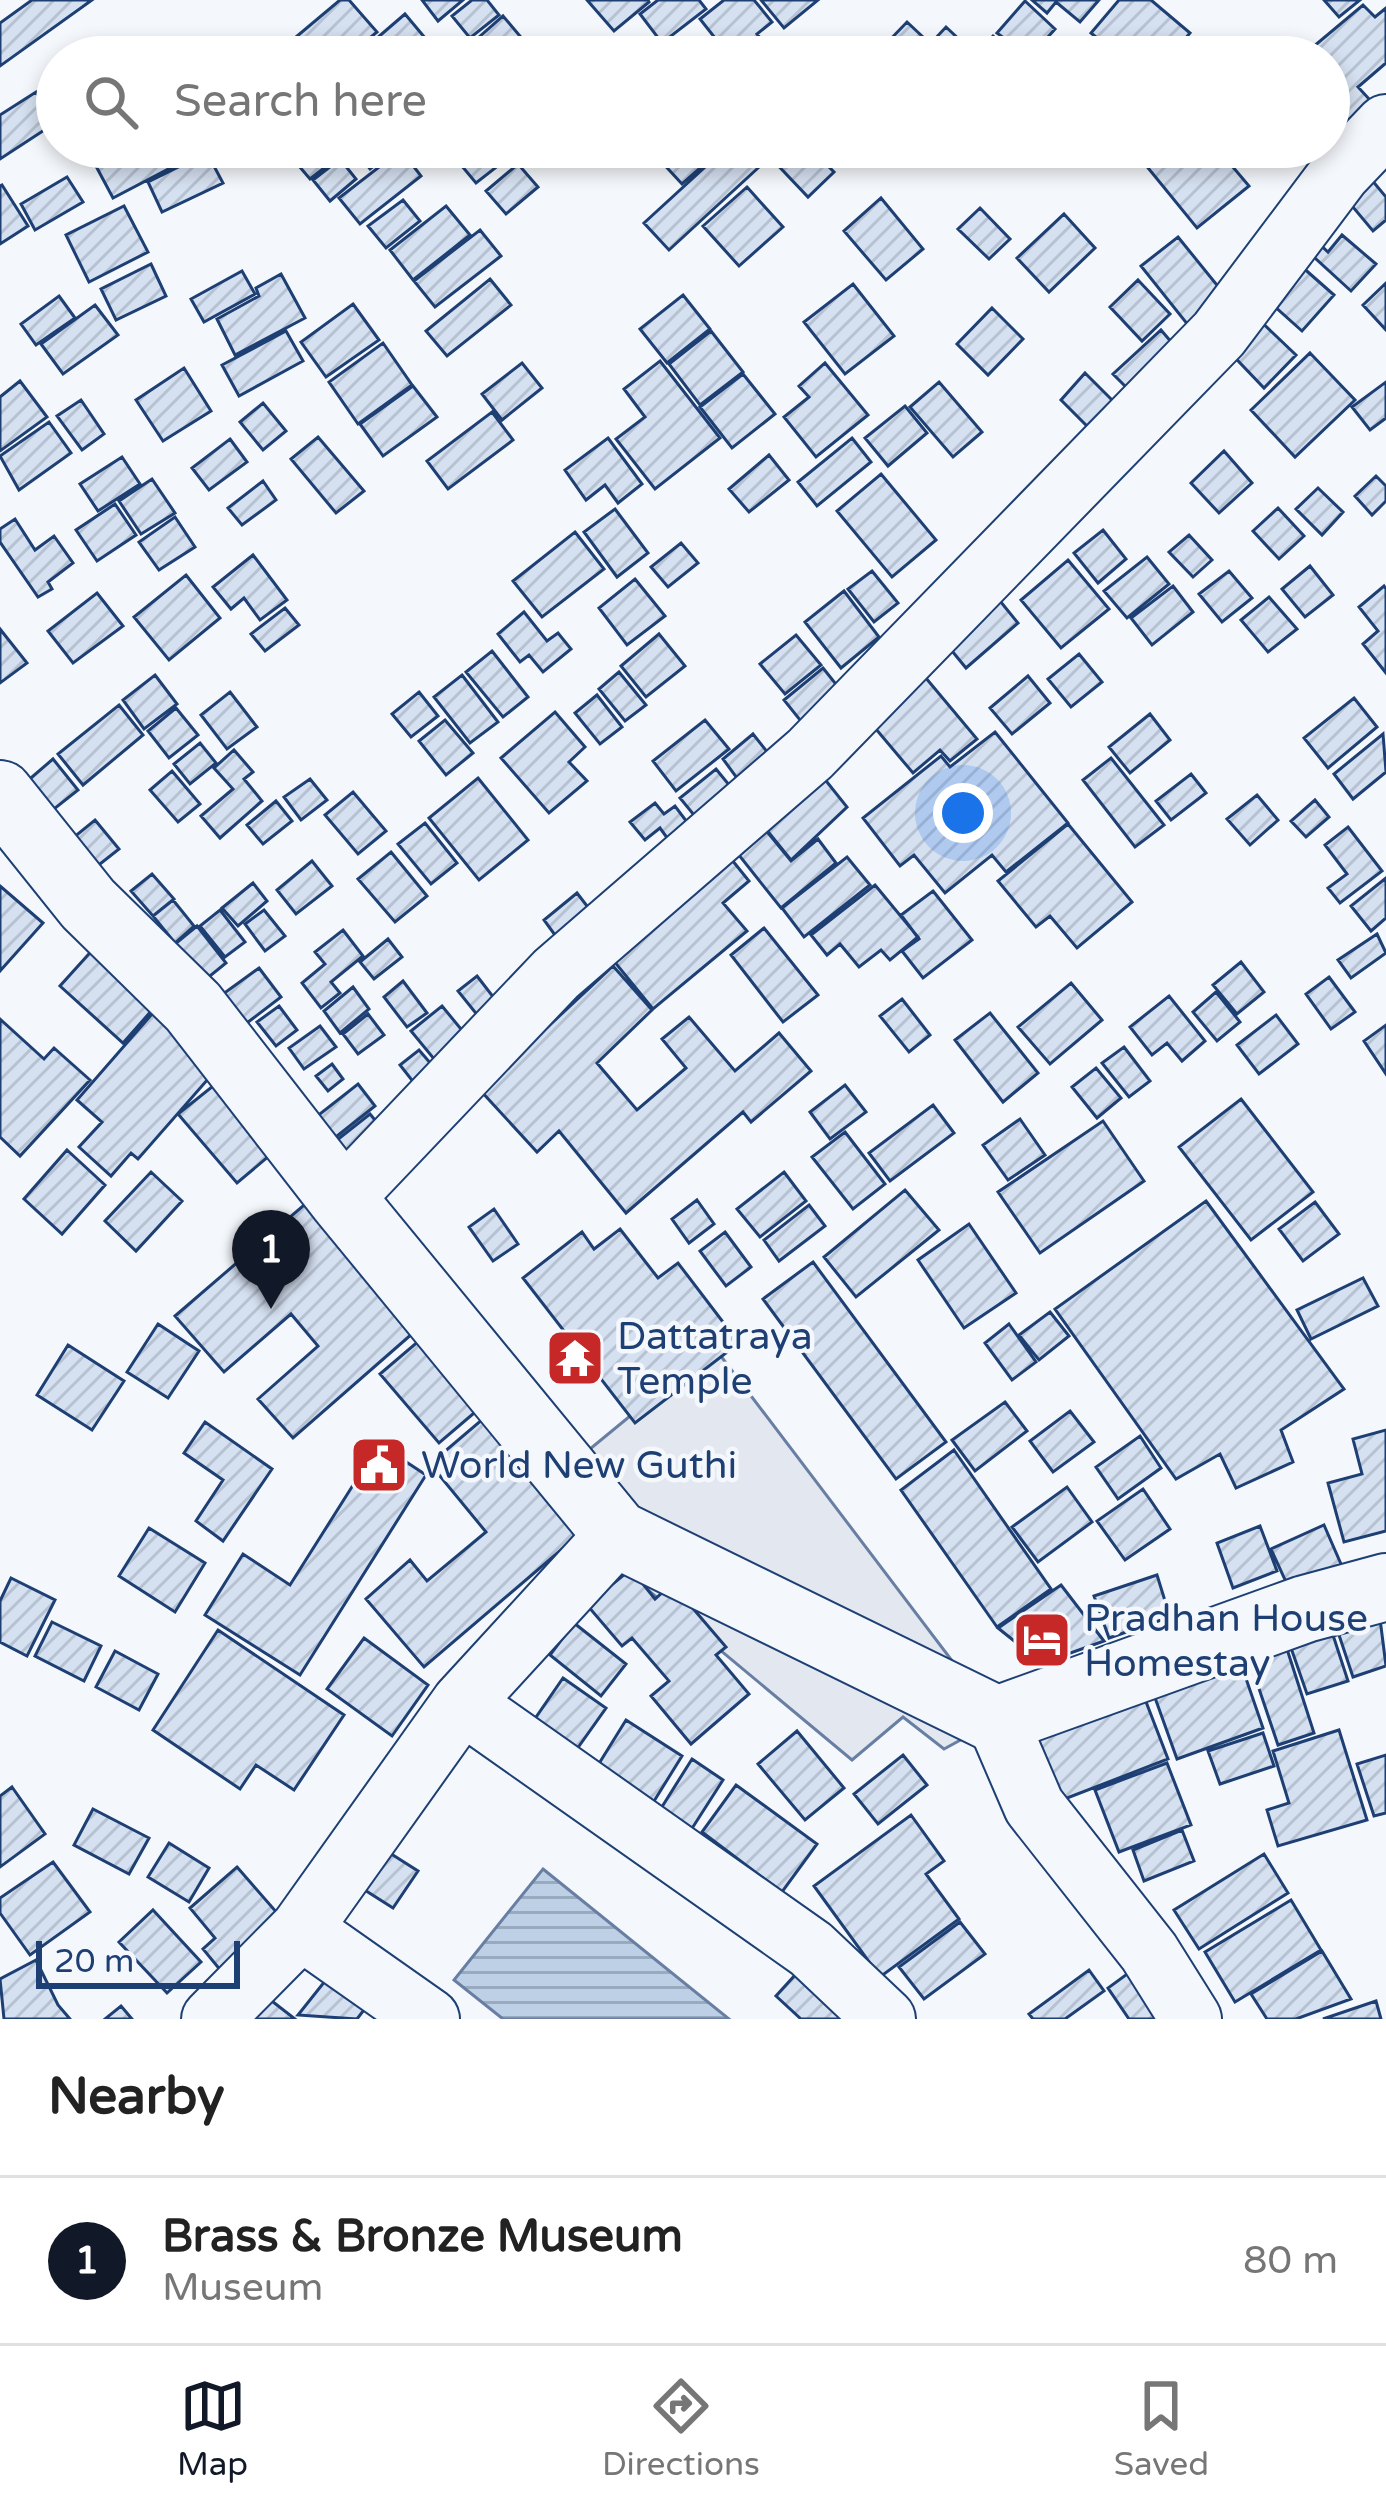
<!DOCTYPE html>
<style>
:root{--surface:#fff;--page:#f6f6f6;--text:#222;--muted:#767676;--line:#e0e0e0;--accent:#111827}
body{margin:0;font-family:"Varela Round",sans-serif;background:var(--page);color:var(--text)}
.scale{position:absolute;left:36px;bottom:30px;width:204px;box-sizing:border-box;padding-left:12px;border:6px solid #1d3f73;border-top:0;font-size:33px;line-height:42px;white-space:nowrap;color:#1d3f73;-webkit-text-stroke:9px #f4f7fb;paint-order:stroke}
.you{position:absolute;left:963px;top:813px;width:42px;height:42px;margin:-30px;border:9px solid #fff;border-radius:50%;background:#1a73e8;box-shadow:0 0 0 18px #1a73e833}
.badge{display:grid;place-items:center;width:78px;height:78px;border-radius:50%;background:var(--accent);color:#fff;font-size:39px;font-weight:700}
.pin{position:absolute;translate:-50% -99px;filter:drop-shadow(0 3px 6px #0008)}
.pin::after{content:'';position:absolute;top:63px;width:42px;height:36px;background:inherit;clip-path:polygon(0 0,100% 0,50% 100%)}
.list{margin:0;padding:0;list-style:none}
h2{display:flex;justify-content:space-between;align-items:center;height:156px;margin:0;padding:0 48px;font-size:51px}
h2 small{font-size:39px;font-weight:400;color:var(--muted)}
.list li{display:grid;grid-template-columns:78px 1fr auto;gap:36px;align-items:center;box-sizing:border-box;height:168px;padding:0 48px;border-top:3px solid var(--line)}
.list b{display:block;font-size:45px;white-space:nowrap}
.list p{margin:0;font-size:39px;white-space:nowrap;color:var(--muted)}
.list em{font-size:39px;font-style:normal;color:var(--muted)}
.icon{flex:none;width:66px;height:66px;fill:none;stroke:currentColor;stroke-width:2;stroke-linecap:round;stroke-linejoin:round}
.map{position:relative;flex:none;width:1386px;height:2019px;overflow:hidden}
.search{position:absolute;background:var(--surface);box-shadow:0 6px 18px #0003;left:36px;right:36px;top:36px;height:132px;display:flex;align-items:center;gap:30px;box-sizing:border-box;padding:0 42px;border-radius:66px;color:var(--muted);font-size:45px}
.sheet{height:324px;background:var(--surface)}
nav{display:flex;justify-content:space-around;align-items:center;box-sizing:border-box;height:168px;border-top:3px solid var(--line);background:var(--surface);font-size:33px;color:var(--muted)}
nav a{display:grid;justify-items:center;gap:6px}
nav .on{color:var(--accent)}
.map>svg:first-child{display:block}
.parking{fill:#e3e8f0;stroke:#687fa3;stroke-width:3}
.water{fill:url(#water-rules);stroke:#687fa3;stroke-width:3}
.building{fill:url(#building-hatch);stroke:#1d3f73;stroke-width:3}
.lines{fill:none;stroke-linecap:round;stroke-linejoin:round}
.street-casing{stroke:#1d3f73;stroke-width:64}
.secondary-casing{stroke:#1d3f73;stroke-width:70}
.street{stroke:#f4f7fb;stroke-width:60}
.secondary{stroke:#f4f7fb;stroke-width:66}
.labels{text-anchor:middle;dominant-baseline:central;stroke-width:9;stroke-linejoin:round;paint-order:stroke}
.poi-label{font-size:39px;fill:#1d3f73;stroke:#f4f7fb;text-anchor:start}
</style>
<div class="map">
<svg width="1386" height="2019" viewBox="0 0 1386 2019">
<defs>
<pattern id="water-rules" width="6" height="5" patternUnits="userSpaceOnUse" patternTransform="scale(3)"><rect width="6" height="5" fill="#bed0e5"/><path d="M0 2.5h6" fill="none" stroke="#9aaabe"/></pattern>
<pattern id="building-hatch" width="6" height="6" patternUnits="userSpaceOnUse" patternTransform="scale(3)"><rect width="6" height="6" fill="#d5e0f0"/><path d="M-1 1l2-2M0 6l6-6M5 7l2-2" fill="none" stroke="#b6c1d1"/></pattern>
</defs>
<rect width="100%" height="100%" fill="#f4f7fb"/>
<path class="parking" d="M714,1347l283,373 -53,29 -41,-32 -51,43 -318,-265z"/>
<path class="water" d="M543,1869l186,150h-226l-49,-39z"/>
<path class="building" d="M32,0h60l-92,66v-43z
M340,0h9l28,32 -30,25h-35l-16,-20z
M422,0h41l-25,21z
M472,0h15l12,15 -29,23 -18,-22z
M587,0h61l1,2 -35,29z
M658,0h41l7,9 -44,34 -22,-29z
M724,0h30l18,22 -15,12 11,14 -12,9h-26l-30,-38z
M761,0h57l-34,28z
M1032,0h67l-19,22 -24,-20 -9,11z
M1119,0h32l39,33 -20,24h-50l-29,-24z
M1324,0h36l-21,17z
M1025,1l30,28 -25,28 -33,-24z
M1363,5l12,12 11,-9v55l-28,24 23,25 -39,33 -13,-15v-73h-28z
M405,14l36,43h-86z
M503,16l27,32 -12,9h-27l-14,-18z
M907,22l17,16 -19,19h-8l-12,-12z
M946,27l17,16 -13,14h-32z
M993,36l23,21h-43z
M266,38l12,19h-44z
M36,92l19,31 -55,36v-44z
M100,147h62l10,20 -59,31 -24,-45z
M263,147h36l-23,18z
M308,147h21l9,10 -28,22 -17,-20z
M360,147h39l-29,22 -14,-19z
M471,147h36l6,7 -37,29 -20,-24z
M672,147h52l-42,37 -23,-25z
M727,147h12l19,21 -89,82 -25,-27z
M780,147h29l25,25 -26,25 -38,-40z
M1029,147h28l-14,14z
M1131,147h85l33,39 -52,42z
M401,150l20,26 -61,48 -21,-26z
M207,153l16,30 -61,29 -14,-30z
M340,159l16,20 -26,22 -17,-21z
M518,164l20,23 -32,27 -20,-23z
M1366,173l20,24v23l-13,11 -31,-37z
M67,177l16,25 -48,28 -14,-26z
M2,185l26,41 -28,18v-58z
M747,187l36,40 -44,39 -36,-40z
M881,198l42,51 -37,31 -42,-49z
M403,200l17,21 -34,27 -18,-22z
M124,206l24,46 -59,30 -23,-47z
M446,206l24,29 -57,45 -23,-30z
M980,208l30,31 -21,20 -31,-30z
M1064,214l31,34 -46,44 -32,-34z
M480,230l21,26 -66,51 -21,-26z
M1342,235l34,29 -25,27 -47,-43 9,-10 15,14z
M1178,237l47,58 -37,30 -47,-59z
M1292,258l42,37 -32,36 -30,-27z
M151,264l15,32 -50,24 -15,-31z
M242,271l13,23 -51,28 -13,-23z
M281,274l24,44 -70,37 -18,-36 42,-23 -3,-8z
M490,279l21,26 -64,51 -21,-25z
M1138,280l32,34 -28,27 -32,-34z
M1386,283v47l-23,-25z
M853,284l41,52 -49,38 -41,-52z
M683,295l27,34 -43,34 -27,-34z
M59,296l16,22 -39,27 -15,-21z
M353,304l26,36 -53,37 -25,-35z
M95,305l23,30 -55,39 -22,-30z
M992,308l31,31 -35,36 -31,-31z
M1253,314l43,41 -32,33 -42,-44z
M1161,330l17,20 -46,43 -19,-19z
M286,331l17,30 -64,35 -17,-31z
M711,331l32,41 -43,33 -31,-41z
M383,343l29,42 -54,39 -29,-42z
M1310,353l45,47 -60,57 -44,-47z
M660,361l60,77 -65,51 -39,-50 29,-22 -21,-28z
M522,363l20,25 -40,32 -20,-26z
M825,363l43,52 -52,42 -32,-40 25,-20 -10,-11z
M184,368l27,43 -48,30 -27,-41z
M1085,373l33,33 -25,26 -32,-32z
M743,374l32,40 -43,34 -32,-41z
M20,381l27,36 -47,34v-54z
M939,382l43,50 -29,25 -43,-50z
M1386,382v36l-16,12 -18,-23z
M413,386l24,31 -54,39 -23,-32z
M81,400l23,34 -22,16 -25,-34z
M263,403l23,28 -23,19 -23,-28z
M905,406l22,27 -39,33 -23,-28z
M492,412l21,28 -65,49 -21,-28z
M49,422l22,31 -52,37 -19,-34z
M318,437l46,54 -28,22 -45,-54z
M608,438l34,46 -24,19 -13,-18 -19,15 -21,-30z
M852,438l19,24 -54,44 -19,-24z
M230,439l17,23 -38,28 -17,-22z
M1224,451l28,32 -33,30 -28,-30z
M769,455l20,25 -40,32 -20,-23z
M122,457l18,27 -42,27 -18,-27z
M881,474l55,66 -44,37 -55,-66z
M1376,476l10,10v15l-14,14 -17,-19z
M152,479l23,34 -34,21 -22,-33z
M263,481l13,19 -34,25 -14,-17z
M1318,488l25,24 -21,23 -26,-26z
M115,504l21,31 -39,26 -21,-31z
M1278,508l26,28 -25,23 -26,-28z
M615,509l33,44 -31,24 -33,-45z
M175,517l20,30 -36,23 -20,-28z
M15,519l20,31 19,-14 19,27 -25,19 4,7 -14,8 -38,-55v-13z
M1103,530l23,29 -28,24 -24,-30z
M575,532l29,37 -62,48 -29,-36z
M1189,535l23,25 -19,17 -24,-25z
M681,543l17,20 -30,24 -17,-20z
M253,555l34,45 -27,20 -16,-22 -13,11 -18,-22z
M1147,557l22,27 -42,34 -23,-27z
M1068,560l41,49 -48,39 -40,-48z
M1310,566l23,29 -28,22 -23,-28z
M872,571l26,32 -24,19 -26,-33z
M1229,571l23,27 -30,24 -23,-28z
M186,575l34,43 -51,42 -35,-43z
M635,579l30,37 -38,29 -28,-37z
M1173,586l20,26 -41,33 -21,-27z
M1384,586l2,3v84l-23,-29 15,-13 -19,-24z
M844,591l35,46 -38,31 -36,-46z
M97,593l26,33 -50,37 -25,-32z
M996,596l22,27 -52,45 -23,-28z
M1269,597l28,32 -29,23 -27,-32z
M285,608l14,17 -34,26 -14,-17z
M524,612l23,29 11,-8 13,16 -28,23 -14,-17 -9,7 -22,-28z
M0,629l27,34 -27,20z
M659,634l26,32 -39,31 -25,-31z
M796,635l25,30 -36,29 -25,-30z
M492,651l36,46 -25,20 -37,-45z
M1079,654l23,28 -31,25 -23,-28z
M915,665l62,74 -27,22 -10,-11 -27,23 -43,-51z
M823,668l20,25 -39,32 -20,-25z
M619,672l27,33 -21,16 -26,-32z
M155,675l22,29 -33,25 -21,-29z
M462,675l36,47 -28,21 -36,-46z
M1028,676l22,27 -38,31 -22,-26z
M230,692l27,35 -30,22 -26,-34z
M419,692l19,24 -27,21 -19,-23z
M597,695l25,32 -22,17 -25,-31z
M1354,698l23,29 -49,41 -24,-30z
M119,705l24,30 -60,50 -25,-31z
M176,708l22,27 -29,23 -21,-27z
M555,712l30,35 -16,15 18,19 -38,32 -48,-55z
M1150,714l20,26 -40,33 -21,-26z
M445,720l28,33 -27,22 -27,-34z
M705,720l24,29 -53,42 -23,-30z
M995,732l73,91 -62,49 -14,-17 -47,38 -31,-38 -14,11 -37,-48 78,-62 9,11z
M753,734l27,34 -32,25 -25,-34z
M1383,734l3,38 -33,27 -19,-25z
M200,743l16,20 -26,21 -16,-20z
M234,750l19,22 -9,7 18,22 -42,37 -19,-22 32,-27 -19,-21z
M1111,758l53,67 -29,22 -52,-67z
M53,759l25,31 -29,23 -24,-30z
M716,769l23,28 -36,29 -23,-28z
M172,771l28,33 -22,18 -28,-32z
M819,772l28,35 -56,53 -34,-42z
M1191,774l15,19 -35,27 -15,-19z
M478,778l50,62 -49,40 -50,-62z
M310,779l17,21 -26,20 -17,-23z
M353,792l33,39 -28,23 -33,-39z
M1257,795l21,25 -28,25 -23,-26z
M1315,800l14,17 -23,20 -15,-16z
M276,801l16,20 -29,23 -16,-19z
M655,803l9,11 11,-8 24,32 -21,15 -18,-25 -15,12 -15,-18z
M755,817l36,44 27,-22 18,24 -55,45 -54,-68z
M95,820l24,29 -43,34 -24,-28z
M425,823l32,40 -26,21 -33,-40z
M1068,824l64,78 -55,46 -27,-32 -14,11 -38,-46z
M1348,827l34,44 -42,32 -12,-15 19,-14 -22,-29z
M391,852l36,44 -32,26 -37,-43z
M847,857l23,28 -66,52 -22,-29z
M732,860l17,21 -26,22 24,28 -94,78 -40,-49z
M312,861l20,25 -36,28 -19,-24z
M152,874l22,25 -21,17 -22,-25z
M1386,878v40l-15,13 -20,-25z
M253,883l14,18 -29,25 -16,-18z
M875,885l43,52 -28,23 -9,-10 -22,17 -19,-23 -13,11 -16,-20z
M0,886l43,37 -43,48z
M933,891l39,49 -49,38 -21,-27 17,-12 -18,-24z
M577,893l20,26 -34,27 -19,-26z
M173,900l21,26 -19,17 -22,-27z
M220,910l25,32 -20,15 -25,-31z
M264,910l21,26 -20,15 -20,-27z
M197,926l29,37 -21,17 -30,-36z
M764,928l54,67 -35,27 -52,-67z
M343,930l20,26 -32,26 9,11 -19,15 -19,-25 23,-19 -10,-12z
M1377,934l9,19 -35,25 -13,-18z
M105,936l63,56 -45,51 -63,-57z
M388,939l14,18 -28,22 -14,-17z
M1241,962l23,30 -27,22 -24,-29z
M613,966l39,44 -55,53 40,47 49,-42 -24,-29 27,-22 46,54 44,-38 32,38 -60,51 -8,-10 -117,101 -67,-82 -22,21 -57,-62z
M259,968l22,29 -46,35 -23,-30z
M477,976l24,31 -18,15 -25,-31z
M1329,977l26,35 -24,17 -25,-35z
M403,981l24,32 -20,14 -23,-30z
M1071,983l31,37 -52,44 -32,-37z
M353,987l16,22 -29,24 -16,-22z
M1216,992l24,30 -23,19 -24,-29z
M1169,996l36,45 -23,20 -15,-18 -15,12 -22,-28z
M902,999l28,36 -21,17 -29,-36z
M159,1006l64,56 -85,97 -7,-6 -20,23 -32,-29 23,-25 -25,-22z
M279,1006l18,24 -21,16 -19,-24z
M442,1006l28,34 -31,25 -28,-34z
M990,1013l48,60 -35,29 -48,-62z
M368,1014l16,21 -26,19 -15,-20z
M1276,1015l22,29 -39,30 -22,-29z
M0,1019l44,40 10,-11 36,32 -70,76 -20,-19z
M1386,1025v49l-22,-33z
M320,1026l16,21 -32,22 -15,-21z
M1124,1047l26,34 -21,16 -27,-34z
M419,1050l19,22 -20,16 -18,-23z
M332,1064l11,15 -15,12 -12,-15z
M1096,1068l25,30 -24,20 -25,-31z
M218,1082l58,68 -39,33 -59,-69z
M358,1084l17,22 -43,34 -16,-23z
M845,1085l21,27 -36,27 -20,-27z
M1241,1099l72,93 -62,48 -72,-93z
M933,1105l21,28 -64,48 -21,-28z
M370,1114l14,17 -34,27 -13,-18z
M1020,1119l25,36 -37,25 -25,-35z
M1103,1121l41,60 -104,72 -42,-61z
M845,1132l40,52 -32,25 -41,-52z
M67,1150l38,35 -43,49 -38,-35z
M151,1172l31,29 -46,50 -31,-30z
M784,1172l22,29 -46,36 -23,-28z
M905,1190l34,40 -83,67 -32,-40z
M311,1199l110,127 -128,112 -35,-39 60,-53 -27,-32 -67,58 -49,-56z
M697,1200l17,24 -25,19 -17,-24z
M1206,1201l138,188 -63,41 12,32 -57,26 -16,-34 -44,25 -121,-170z
M1315,1202l24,32 -36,27 -24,-32z
M809,1205l16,21 -46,35 -15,-21z
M494,1209l24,35 -25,17 -24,-34z
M969,1224l47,69 -52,35 -46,-68z
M620,1229l38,49 20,-15 61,80 -104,80 -112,-145 59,-46 12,17z
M725,1232l26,35 -25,19 -26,-35z
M813,1262l133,180 -50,37 -133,-180z
M1363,1278l15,28 -67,33 -14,-29z
M1050,1312l19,24 -30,24 -20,-25z
M158,1324l41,27 -31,47 -41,-26z
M1009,1324l27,38 -24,18 -27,-37z
M428,1333l59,69 -48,41 -59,-69z
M68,1345l56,36 -32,49 -55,-35z
M1005,1402l22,29 -52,40 -23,-31z
M1070,1411l24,31 -41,30 -23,-31z
M491,1412l97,115 -164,140 -58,-68 44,-39 17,21 59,-49 -56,-68z
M205,1422l67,47 -49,72 -27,-20 27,-41 -39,-27z
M1386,1430v101l-42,11 -16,-59 34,-9 -9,-35z
M1140,1436l21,32 -43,31 -22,-32z
M379,1444l47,31 -126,200 -95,-60 38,-61 47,31z
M954,1450l97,139 -54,38 -96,-137z
M1067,1487l25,35 -54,40 -26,-35z
M1143,1489l27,40 -45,31 -28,-39z
M1324,1525l20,46 -52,24 -21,-46z
M1260,1526l17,45 -44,17 -16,-45z
M149,1528l56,35 -30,49 -56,-36z
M631,1569l24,30 17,-15 54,63 -10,8 33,39 -58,50 -40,-48 18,-15 -37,-43 -10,8 -35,-41z
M1157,1575l13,42 -61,21 -15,-42z
M11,1578l44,22 -28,56 -27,-14v-41z
M1061,1585l43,56 -39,14 -42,-7 -25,-20z
M1379,1611l7,55 -33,11 -17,-51z
M52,1622l49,24 -17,35 -49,-25z
M574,1623l52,41 -25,32 -51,-41z
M218,1630l126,85 -50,75 -38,-25 -16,24 -87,-59z
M1332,1632l16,49 -41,13 -17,-49z
M364,1638l64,47 -36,51 -65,-47z
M1286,1646l28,87 -36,12 -29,-86z
M115,1651l43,23 -19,36 -43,-23z
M1241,1664l22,64 -86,31 -23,-64z
M563,1678l43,30 -34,48 -42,-30z
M1143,1694l25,65 -119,46 -25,-65z
M626,1720l56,36 -31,50 -56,-36z
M1339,1730l28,90 -89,26 -11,-36 22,-7 -16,-52z
M797,1731l47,57 -39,32 -47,-56z
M1263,1733l11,33 -54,18 -12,-33z
M903,1755l24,30 -49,39 -24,-30z
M1386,1755v58l-12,3 -17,-52z
M692,1759l31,21 -32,50 -31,-20z
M1167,1763l24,62 -72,27 -24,-62z
M736,1785l81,59 -35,48 -80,-60z
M12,1787l33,47 -45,33v-71z
M93,1809l56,29 -20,36 -55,-29z
M911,1815l33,46 -18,13 33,45 -79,58 -66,-91z
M1182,1830l12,31 -50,20 -11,-31z
M169,1843l40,25 -20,34 -41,-25z
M385,1850l33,21 -25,37 -33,-21z
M1264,1854l24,39 -89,56 -25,-39z
M53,1862l37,50 -60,43 -30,-42v-15z
M237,1867l55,63 -61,53 -28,-34 12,-11 -25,-30z
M1291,1900l30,50 -86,52 -30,-50z
M153,1910l48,52 -34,31 -48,-51z
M960,1922l25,32 -61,45 -25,-32z
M1322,1951l29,48 -55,20h-29l-16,-25z
M36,1960l22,45 12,14h-66l-4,-40z
M807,1962l60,57h-66l-25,-23z
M1138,1966l37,53h-46l-21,-31z
M1089,1970l15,21 -39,28h-32l-4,-5z
M329,1976l38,30 -10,13 -59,-4z
M268,1998l27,21h-42z
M1376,2001l5,18h-58z
M121,2006l11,13h-27z"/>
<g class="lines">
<g class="street-casing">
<path id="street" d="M342,1199l214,-225 254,-220 409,-420 121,-161 46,-48
M462,1703l349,246 74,70
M997,1720l37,86 115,146 42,67
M301,1929l128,90
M212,2019l89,-90 161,-226 155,-169"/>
</g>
<g class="secondary-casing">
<path id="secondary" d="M0,794l88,110 105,103 149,192 275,335 380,186 308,-111 81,-22"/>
</g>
<use href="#street" class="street"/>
<use href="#secondary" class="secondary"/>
</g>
<defs>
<g id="temple-square" transform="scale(3)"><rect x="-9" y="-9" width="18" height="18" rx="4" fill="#c62828" stroke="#f4f7fb"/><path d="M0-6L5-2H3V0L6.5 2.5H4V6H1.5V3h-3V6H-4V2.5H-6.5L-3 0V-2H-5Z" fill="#fff"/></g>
<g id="civic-square" transform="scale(3)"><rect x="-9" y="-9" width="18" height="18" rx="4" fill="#c62828" stroke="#f4f7fb"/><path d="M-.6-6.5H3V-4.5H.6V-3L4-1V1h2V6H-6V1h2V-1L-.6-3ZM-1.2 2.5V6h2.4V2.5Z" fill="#fff"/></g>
<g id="hotel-square" transform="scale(3)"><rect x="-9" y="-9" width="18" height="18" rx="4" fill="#c62828" stroke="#f4f7fb"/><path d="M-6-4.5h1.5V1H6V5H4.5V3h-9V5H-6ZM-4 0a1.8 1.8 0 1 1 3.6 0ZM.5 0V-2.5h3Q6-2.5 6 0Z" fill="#fff"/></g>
</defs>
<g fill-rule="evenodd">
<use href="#temple-square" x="575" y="1358"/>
<use href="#civic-square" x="379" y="1465"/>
<use href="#hotel-square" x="1042" y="1640"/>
</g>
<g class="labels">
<g class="poi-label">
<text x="617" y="1336">Dattatraya<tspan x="617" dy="45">Temple</tspan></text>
<text x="421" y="1465">World New Guthi</text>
<text x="1084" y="1618">Pradhan House<tspan x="1084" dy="45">Homestay</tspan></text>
</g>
</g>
</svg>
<div class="scale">20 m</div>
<div class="you"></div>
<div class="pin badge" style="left:271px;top:1309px">1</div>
<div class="search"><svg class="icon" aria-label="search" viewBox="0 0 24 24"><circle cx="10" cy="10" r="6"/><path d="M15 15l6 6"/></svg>Search here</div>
</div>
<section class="sheet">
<h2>Nearby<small></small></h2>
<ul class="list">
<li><span class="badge">1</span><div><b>Brass &amp; Bronze Museum</b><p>Museum</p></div><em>80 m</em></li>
</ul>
</section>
<nav>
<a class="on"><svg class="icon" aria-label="map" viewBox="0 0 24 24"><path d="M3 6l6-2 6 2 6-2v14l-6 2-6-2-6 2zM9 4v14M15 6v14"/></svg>Map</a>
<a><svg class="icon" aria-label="directions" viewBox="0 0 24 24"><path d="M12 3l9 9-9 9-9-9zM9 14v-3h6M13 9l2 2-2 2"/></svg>Directions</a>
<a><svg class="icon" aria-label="saved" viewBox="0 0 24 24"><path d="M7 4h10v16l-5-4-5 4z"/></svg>Saved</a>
</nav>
